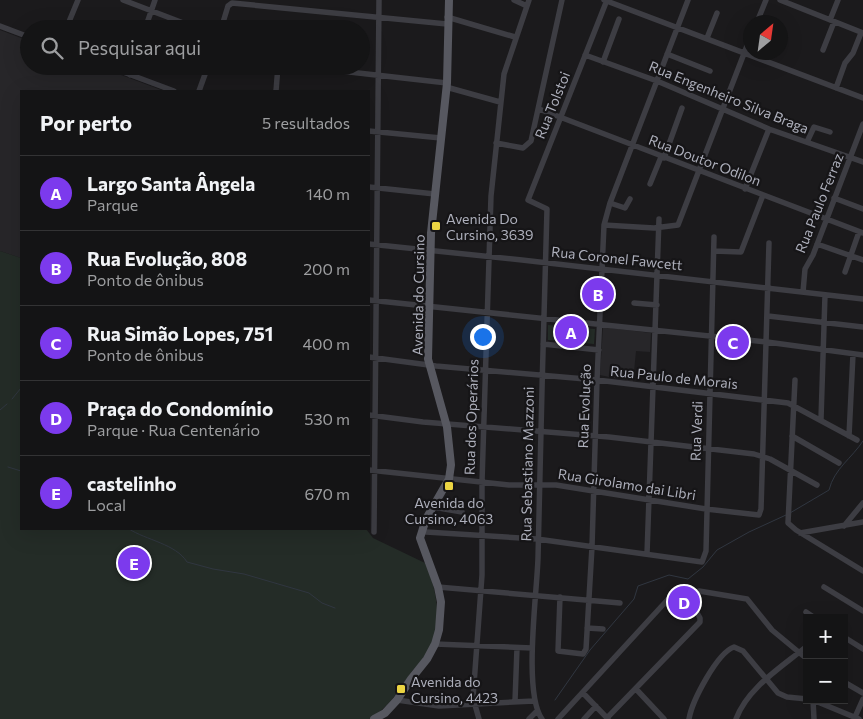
<!DOCTYPE html>
<html lang="pt">
<meta charset="utf-8">
<style>
:root{--surface:#141415;--page:#212122;--text:#f1f3f6;--muted:#9d9ea0;--line:#333334;--accent:#7c3aed}
body{margin:0;font-family:Commissioner,sans-serif;background:var(--page);color:var(--text)}
.controls{position:absolute;right:15px;bottom:15px;display:grid;overflow:hidden;border-radius:0px;box-shadow:0 5px 20px #0002}
.controls button{width:45px;height:45px;display:grid;place-items:center;padding:0;border:0;border-bottom:1px solid var(--line);background:var(--surface);color:var(--text);font:25px sans-serif}
.compass{position:absolute;left:743px;top:15px;width:45px;height:45px;border-radius:50%;background:var(--surface);box-shadow:0 5px 20px #0002;rotate:29deg}
.you{position:absolute;left:482px;top:336px;width:18px;height:18px;margin:-12px;border:4px solid #fff;border-radius:50%;background:#1a73e8;box-shadow:0 0 0 8px #1a73e833}
.badge{display:grid;place-items:center;width:32px;height:32px;border-radius:50%;background:var(--accent);color:#fff;font-size:16px;font-weight:700}
.pin{position:absolute;translate:-50% -50%;border:2px solid #fff;box-shadow:0 1px 5px #0006}
.list{margin:0;padding:0;list-style:none}
h2{display:flex;justify-content:space-between;align-items:center;height:65px;margin:0;padding:0 20px;font-size:21px}
h2 small{font-size:16px;font-weight:400;color:var(--muted)}
.list li{display:grid;grid-template-columns:32px 1fr auto;gap:15px;align-items:center;box-sizing:border-box;height:75px;padding:0 20px;border-top:1px solid var(--line)}
.list b{display:block;font-size:19px;white-space:nowrap}
.list p{margin:0;font-size:16px;white-space:nowrap;color:var(--muted)}
.list em{font-size:16px;font-style:normal;color:var(--muted)}
.icon{flex:none;width:28px;height:28px;fill:none;stroke:currentColor;stroke-width:2;stroke-linecap:round;stroke-linejoin:round}
.map{position:relative;flex:none;width:863px;height:719px;overflow:hidden}
.search{position:absolute;background:var(--surface);box-shadow:0 5px 20px #0002;left:20px;top:20px;width:350px;height:55px;display:flex;align-items:center;gap:12px;box-sizing:border-box;padding:0 18px;border-radius:28px;color:var(--muted);font-size:19px}
.panel{position:absolute;background:var(--surface);box-shadow:0 5px 20px #0002;left:20px;top:90px;width:350px;height:440px;border-radius:0px}
.map>svg:first-child{display:block}
.built{fill:#272629}
.green{fill:#242c27}
.lines{fill:none;stroke-linecap:round;stroke-linejoin:round}
.stream{stroke:#303640;stroke-width:1}
.minor{stroke:#3d3d43;stroke-width:5.5}
.major{stroke:#575860;stroke-width:8}
.poi-dot{fill:#ecd543;stroke:#161517;stroke-width:2}
.labels{text-anchor:middle;dominant-baseline:central;stroke-width:4.5;stroke-linejoin:round;paint-order:stroke}
.street-label{font-size:14px;fill:#adafbb;stroke:#161517}
.poi-label{font-size:14px;fill:#adafbb;stroke:#161517;text-anchor:start}
</style>
<div class="map">
<svg width="863" height="719" viewBox="0 0 863 719">
<rect width="100%" height="100%" fill="#1b1a1c"/>
<path class="built" d="M0,30l29,11v25h68l67,25h-143v167l-21,-7z
M603,327l48,6 -1,19 -14,-1 -3,31 -33,-7z"/>
<path class="green" d="M0,251l21,7v271h345l7,9 52,25c12,25 19,65 3,90 -5,8 -13,13 -18,21 -12,18 -21,33 -41,45h-369z
M548,325l47,4 -1,15 -46,-4z"/>
<g class="lines">
<path class="stream" d="M12,399l9,-11
M0,410l7,-6
M8,467l13,4
M790,513l39,-23c5,-21 23,-32 34,-49
M129,529c17,11 47,15 58,33l26,7 31,5 65,19 13,10 13,5
M555,700l35,-50 44,-51 4,-13 31,-11 19,4 15,-12 14,-17 32,-18 37,-17"/>
<path class="minor" d="M123,0l76,29
M514,0l13,6
M604,0l259,98
M780,0l83,33
M447,17l68,20
M830,20l8,-20
M757,22l9,-22
M0,26l29,11
M66,29l12,-29
M145,29l10,-29
M221,29l7,-23 4,-3 215,21
M707,38l10,-25
M823,50l11,-28
M667,54l43,17
M585,55l72,26 112,48 94,33
M603,62l16,-43
M107,66l67,25
M296,66l151,17
M130,75l2,-9
M446,87l54,15
M836,88l9,-25 8,-10 8,-20
M199,91l9,-25
M276,91l2,-25
M539,109l324,124
M369,131l72,7
M807,142l7,-15 16,5
M496,143l27,5 8,-7 31,-141
M664,158l18,-50
M650,184l11,-27
M369,187l66,7
M745,189l24,-60
M834,198l29,11
M610,203l15,5 5,-9
M604,225l50,3 24,-3 72,-187
M369,244l153,16 341,39
M817,244l46,16
M714,251l27,1 22,-57
M845,272l14,-40
M803,292l2,-23 8,-14 50,-131
M369,300l398,42 96,13
M634,303l23,2
M768,316l95,11
M543,344l56,6
M369,357l67,9 161,14 191,23 69,37
M795,380l-7,143 8,7 67,41
M369,415l54,7 186,15 145,17 16,5 47,26
M821,419l4,-124
M792,436l47,27
M849,436l4,-82
M369,470l140,15h47l150,24 53,6 2,-6 8,-266
M433,507l29,5
M844,526l19,-23
M374,532l5,-532
M426,532l111,7 165,23 4,-11 8,-314
M800,533l63,-11
M647,554l12,-335
M438,587l182,16
M824,587l39,24
M560,597l-2,54 25,3 3,-5 6,-102 5,-167 7,-155 6,-22 78,-203
M806,612l9,6
M587,628l16,1
M844,637l19,12
M435,644l97,4
M844,682l19,11
M636,689l28,30
M583,693l25,26
M397,700l42,6 95,-5
M813,700l46,19
M813,700l1,19
M515,701l2,-53
M855,717l8,-18
M607,718l93,-96v-4l-9,-16 3,-7 5,-4 48,8 25,31 35,29
M479,719l-6,-21 9,-123v-93l9,-286 13,-122 25,-74
M529,719l8,-8
M542,719c-19,-26 -5,-126 -4,-161 2,-116 6,-233 9,-349l-19,-9 79,-200
M558,719l113,-123
M584,719l12,-13
M689,719c3,-18 28,-66 45,-72l9,4 35,42 9,4 20,2
M736,719c12,-32 46,-52 71,-73"/>
<path class="major" d="M374,719l11,-6 12,-13 14,-21 16,-20 8,-15 4,-14 2,-28 -3,-15 -18,-49 6,-19 23,-40 2,-14 -4,-38 -19,-68 3,-126 16,-150 2,-83"/>
</g>
<g class="poi-dot">
<rect x="431" y="221" width="10" height="10" rx="2.5"/>
<rect x="444" y="481" width="10" height="10" rx="2.5"/>
<rect x="396" y="684" width="10" height="10" rx="2.5"/>
</g>
<g class="labels">
<g class="street-label">
<text transform="translate(729 97) rotate(22)">Rua Engenheiro Silva Braga</text>
<text transform="translate(552 105) rotate(-68)">Rua Tolstoi</text>
<text transform="translate(705 160) rotate(21)">Rua Doutor Odilon</text>
<text transform="translate(819 203) rotate(-68)">Rua Paulo Ferraz</text>
<text transform="translate(617 258) rotate(6)">Rua Coronel Fawcett</text>
<text transform="translate(418 295) rotate(-89)">Avenida do Cursino</text>
<text transform="translate(674 377) rotate(6)">Rua Paulo de Morais</text>
<text transform="translate(584 406) rotate(-88)">Rua Evolução</text>
<text transform="translate(471 417) rotate(-88)">Rua dos Operários</text>
<text transform="translate(696 431) rotate(-88)">Rua Verdi</text>
<text transform="translate(527 464) rotate(-89)">Rua Sebastiano Mazzoni</text>
<text transform="translate(627 484) rotate(9)">Rua Girolamo dai Libri</text>
</g>
<g class="poi-label">
<text x="446" y="218">Avenida Do<tspan x="446" dy="16">Cursino, 3639</tspan></text>
<text x="449" y="502" text-anchor="middle">Avenida do<tspan x="449" dy="16">Cursino, 4063</tspan></text>
<text x="411" y="681">Avenida do<tspan x="411" dy="16">Cursino, 4423</tspan></text>
</g>
</g>
</svg>
<div class="controls">
<button>+</button>
<button>−</button>
</div>
<svg class="compass" viewBox="-18 -18 36 36"><path d="M0-13l5 13h-10z" fill="#e53935"/><path d="M0 13l5-13h-10z" fill="#9d9ea0"/></svg>
<div class="you"></div>
<div class="pin badge" style="left:571px;top:332px">A</div>
<div class="pin badge" style="left:598px;top:294px">B</div>
<div class="pin badge" style="left:733px;top:342px">C</div>
<div class="pin badge" style="left:684px;top:602px">D</div>
<div class="pin badge" style="left:134px;top:563px">E</div>
<div class="search"><svg class="icon" aria-label="search" viewBox="0 0 24 24"><circle cx="10" cy="10" r="6"/><path d="M15 15l6 6"/></svg>Pesquisar aqui</div>
<section class="panel">
<h2>Por perto<small>5 resultados</small></h2>
<ul class="list">
<li><span class="badge">A</span><div><b>Largo Santa Ângela</b><p>Parque</p></div><em>140 m</em></li>
<li><span class="badge">B</span><div><b>Rua Evolução, 808</b><p>Ponto de ônibus</p></div><em>200 m</em></li>
<li><span class="badge">C</span><div><b>Rua Simão Lopes, 751</b><p>Ponto de ônibus</p></div><em>400 m</em></li>
<li><span class="badge">D</span><div><b>Praça do Condomínio</b><p>Parque · Rua Centenário</p></div><em>530 m</em></li>
<li><span class="badge">E</span><div><b>castelinho</b><p>Local</p></div><em>670 m</em></li>
</ul>
</section>
</div>
